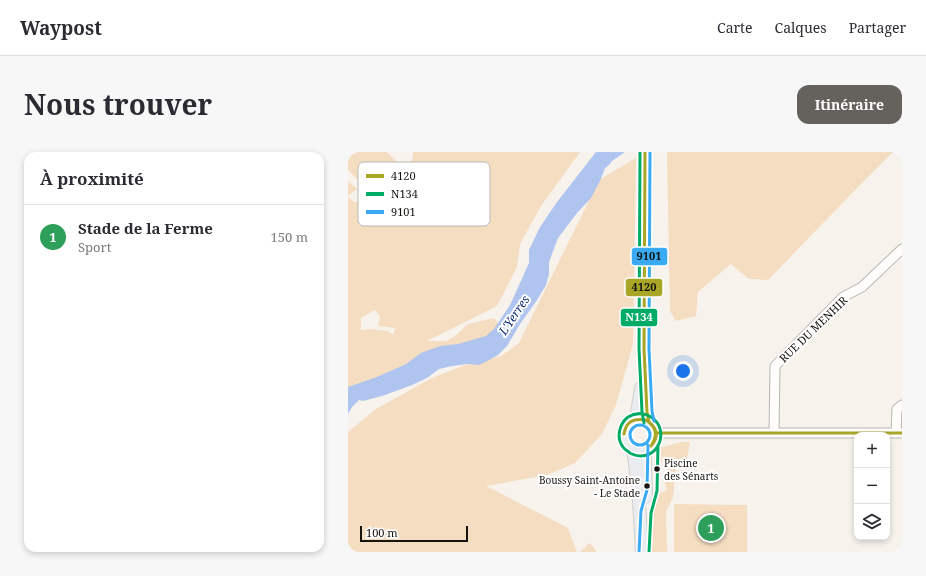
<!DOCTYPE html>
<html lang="fr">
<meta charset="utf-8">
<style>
:root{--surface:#fff;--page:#f7f7f7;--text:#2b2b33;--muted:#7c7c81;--line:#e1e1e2;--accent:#65625d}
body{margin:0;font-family:"Noto Serif",serif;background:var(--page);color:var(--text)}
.controls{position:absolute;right:12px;bottom:12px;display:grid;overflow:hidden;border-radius:8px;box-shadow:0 2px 6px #0003}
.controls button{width:36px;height:36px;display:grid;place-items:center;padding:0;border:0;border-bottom:1px solid var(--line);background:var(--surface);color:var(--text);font:20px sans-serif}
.scale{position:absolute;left:12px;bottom:10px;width:108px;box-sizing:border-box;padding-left:4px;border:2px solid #171410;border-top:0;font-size:11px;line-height:14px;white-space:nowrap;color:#171410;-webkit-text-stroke:3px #fff;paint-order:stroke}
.you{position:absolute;left:335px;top:219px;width:14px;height:14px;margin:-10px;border:3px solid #fff;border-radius:50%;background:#1a73e8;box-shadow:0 0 0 6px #1a73e833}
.badge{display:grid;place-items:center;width:26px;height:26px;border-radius:50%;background:var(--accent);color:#fff;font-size:13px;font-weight:700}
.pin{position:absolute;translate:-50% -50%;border:2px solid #fff;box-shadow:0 1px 4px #0006}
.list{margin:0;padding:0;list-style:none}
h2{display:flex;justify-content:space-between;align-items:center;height:52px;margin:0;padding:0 16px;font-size:17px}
h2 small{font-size:13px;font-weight:400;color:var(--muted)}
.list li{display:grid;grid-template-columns:26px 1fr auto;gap:12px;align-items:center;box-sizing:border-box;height:64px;padding:0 16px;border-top:1px solid var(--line)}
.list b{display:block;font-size:15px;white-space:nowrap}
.list p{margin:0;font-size:13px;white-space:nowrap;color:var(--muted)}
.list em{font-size:13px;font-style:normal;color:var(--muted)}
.icon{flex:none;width:22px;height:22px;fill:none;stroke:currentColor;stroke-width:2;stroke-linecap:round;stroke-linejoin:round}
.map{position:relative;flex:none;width:554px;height:400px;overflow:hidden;border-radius:12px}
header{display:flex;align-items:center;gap:24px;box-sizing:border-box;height:56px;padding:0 20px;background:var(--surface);border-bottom:1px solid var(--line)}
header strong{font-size:19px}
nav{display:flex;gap:22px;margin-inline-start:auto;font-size:14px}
.intro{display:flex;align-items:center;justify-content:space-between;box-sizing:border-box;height:96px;padding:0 24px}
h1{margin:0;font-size:28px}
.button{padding:10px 18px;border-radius:12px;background:var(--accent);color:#fff;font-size:14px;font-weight:700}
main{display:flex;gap:24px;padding:0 24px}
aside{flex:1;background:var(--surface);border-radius:12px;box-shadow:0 2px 6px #0003}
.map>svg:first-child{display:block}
.green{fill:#f4ddc1;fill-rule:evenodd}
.water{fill:#b0c4f0}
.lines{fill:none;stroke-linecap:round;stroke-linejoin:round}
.minor-casing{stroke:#b9b5b1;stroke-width:11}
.major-casing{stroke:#d2d0cd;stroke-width:14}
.minor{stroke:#fefdfc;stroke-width:9}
.major{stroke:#eaecef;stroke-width:12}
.bus-1-casing{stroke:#fff;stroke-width:6}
.bus-2-casing{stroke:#fff;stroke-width:6}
.bus-3-casing{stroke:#fff;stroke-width:6}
.bus-1{stroke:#a9a525;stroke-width:3}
.bus-2{stroke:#00ab66;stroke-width:3}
.bus-3{stroke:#39aaf3;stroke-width:3}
.bus-dot{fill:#171410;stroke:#fff;stroke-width:1.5}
.labels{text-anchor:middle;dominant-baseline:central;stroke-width:4;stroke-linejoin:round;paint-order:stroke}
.bus-label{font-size:10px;fill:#171410;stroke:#fff;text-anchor:start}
.street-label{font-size:11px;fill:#171410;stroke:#fff}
.water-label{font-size:12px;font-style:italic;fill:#142e78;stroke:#fff}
.key{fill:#fff;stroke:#b9b8b7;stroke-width:1}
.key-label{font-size:11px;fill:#171410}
.line-badge{stroke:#fff;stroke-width:1.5}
.badge-label{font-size:11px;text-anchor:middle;font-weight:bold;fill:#fff}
.pale-badge-label{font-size:11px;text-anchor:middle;font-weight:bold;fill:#111}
</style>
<header>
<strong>Waypost</strong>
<nav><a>Carte</a><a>Calques</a><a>Partager</a></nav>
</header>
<div class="intro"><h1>Nous trouver</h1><a class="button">Itinéraire</a></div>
<main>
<aside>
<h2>À proximité<small></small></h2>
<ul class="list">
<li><span class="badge" style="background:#2e9e5b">1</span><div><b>Stade de la Ferme</b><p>Sport</p></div><em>150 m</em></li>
</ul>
</aside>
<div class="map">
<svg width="554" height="400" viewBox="0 0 554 400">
<rect width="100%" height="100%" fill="#f7f2ec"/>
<path class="green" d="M2,0h37l10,10 -28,29 -21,-21v-16z
M65,0h167l-39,54 -21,38 -3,23 -20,39 -70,35h19l9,-5 13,-12 26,-6 7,8 -13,12 -70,26 -26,6 -23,16 -21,7v-196l6,5 8,-1 7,8 12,-12h-8l15,-12 8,-3 17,-24zM62,28h6l1,5 -2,7 -5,-2 -6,-6zM27,158l5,6 -2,10 17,2 -2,7 -5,-4 -18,-2 -9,1v-12z
M319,0h226l-35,35 -90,93 -19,-1 -18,-15 -33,28 -2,24 -20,5 -6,-10z
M288,6l-3,186 -17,61 -14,29 -27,29 -28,12 -61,11 82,42 9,24h-229v-120l28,-23 54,-30 32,-13 39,-10 18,-13 80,-163z
M0,29l9,8 -9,7z
M333,290h9l-3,18 -11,5 -3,33 -7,13 1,41h-16l-1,-42 10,-17 7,-3 -2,-7 3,-17 -12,-8v-9z
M326,352l73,1v47h-73z
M242,391l7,9h-17z"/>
<path class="water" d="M248,0h29l-13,9 -4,5 -3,2 -5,13 -9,17 -14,15 -19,25 -9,24v12l-3,11 -9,15 -17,24 -13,22 -9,9 -9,5 -10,5 -11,-1 -16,2 -13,3 -12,9 -15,7 -30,11 -19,5 -4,-1 -7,7 -4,7v-27l29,-10 29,-13 15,-11 19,-7 18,-2 28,-8 8,-7 16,-24 19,-42v-13l11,-23 17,-25z"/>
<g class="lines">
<g class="minor-casing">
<path id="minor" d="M308,281h246
M426,281l1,-67 68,-69 19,-10 40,-38
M548,281l1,-24 5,-4"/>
</g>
<g class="major-casing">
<path id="major" d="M297,0l-1,197 3,63 2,10
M276 283a16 16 0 1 1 32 0a16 16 0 1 1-32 0Z
M288,267l5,-31
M285,297l5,36 4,67
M298,345l-1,-38 1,-9"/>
</g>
<use href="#minor" class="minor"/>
<use href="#major" class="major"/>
<g class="bus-1-casing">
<path id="bus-1" d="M297,0l-1,197 3,63 2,10
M298,268c11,7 14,16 5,26
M298,268c11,8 12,15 5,26
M308,281h246
M276,282c2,-13 10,-16 22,-14"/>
</g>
<g class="bus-2-casing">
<path id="bus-2" d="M292,0l-1,197 3,63 2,11
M282,301c-2,-2 -5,-3 -7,-6 -7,-9 -4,-23 5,-30 5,-3 10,-4 15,-3 26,5 22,41 -2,42 -3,0 -7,-1 -9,-2
M301,400l2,-39 6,-22 1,-46"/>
</g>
<g class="bus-3-casing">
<path id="bus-3" d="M302,0l-1,197 3,62 2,10
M282 283a10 10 0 1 1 20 0a10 10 0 1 1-20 0Z
M291,400l2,-41 6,-21 1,-45"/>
</g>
<use href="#bus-1" class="bus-1"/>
<use href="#bus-2" class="bus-2"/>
<use href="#bus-3" class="bus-3"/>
</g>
<g class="bus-dot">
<circle cx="309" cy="317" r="3.5"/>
<circle cx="299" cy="334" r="3.5"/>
</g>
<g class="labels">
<g class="bus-label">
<text x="316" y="311">Piscine<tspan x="316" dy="13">des Sénarts</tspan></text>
<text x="292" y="328" text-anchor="end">Boussy Saint-Antoine<tspan x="292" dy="13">- Le Stade</tspan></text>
</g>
<g class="street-label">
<text transform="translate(465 177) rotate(-44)">RUE DU MENHIR</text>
</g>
<g class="water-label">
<text transform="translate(166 163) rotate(-56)">L'Yerres</text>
</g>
</g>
<rect x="10" y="10" width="132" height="64" rx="6" class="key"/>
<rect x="18" y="22" width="18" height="4" fill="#a9a525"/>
<rect x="18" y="40" width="18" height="4" fill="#00ab66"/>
<rect x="18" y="58" width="18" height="4" fill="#39aaf3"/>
<g class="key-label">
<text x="43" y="28">4120</text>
<text x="43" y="46">N134</text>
<text x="43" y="64">9101</text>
</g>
<g class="line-badge">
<rect x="283" y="95" width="37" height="19" rx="4" fill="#39aaf3"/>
<rect x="277" y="126" width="38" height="19" rx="4" fill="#a9a525"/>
<rect x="272" y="156" width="38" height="19" rx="4" fill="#00ab66"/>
</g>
<g class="badge-label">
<text x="291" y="169">N134</text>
</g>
<g class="pale-badge-label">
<text x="301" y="108">9101</text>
<text x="296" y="139">4120</text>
</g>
</svg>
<div class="controls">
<button>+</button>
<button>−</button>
<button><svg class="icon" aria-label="layers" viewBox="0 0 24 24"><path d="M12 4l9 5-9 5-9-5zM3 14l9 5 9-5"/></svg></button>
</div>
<div class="scale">100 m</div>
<div class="you"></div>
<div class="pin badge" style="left:363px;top:376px;background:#2e9e5b">1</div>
</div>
</main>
